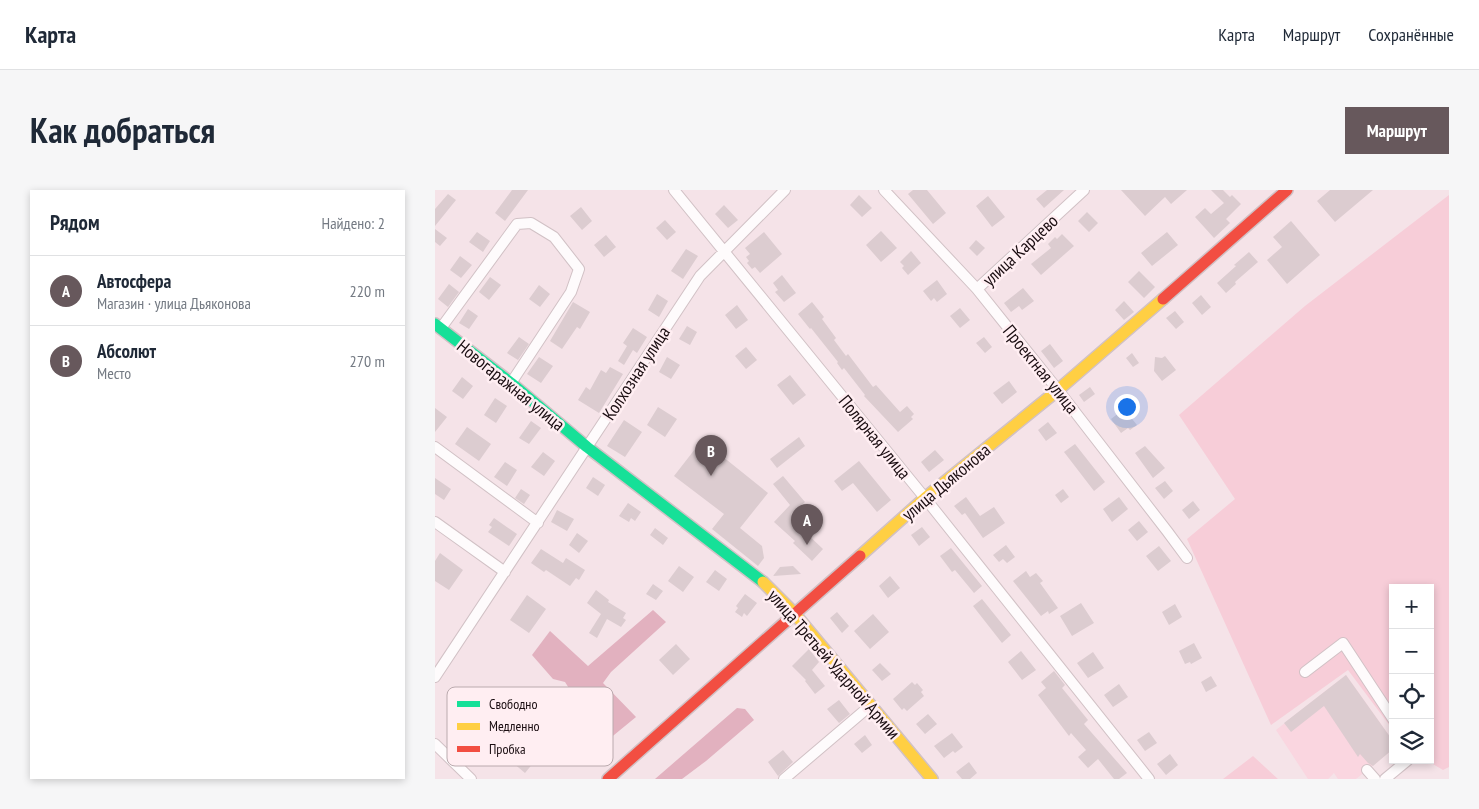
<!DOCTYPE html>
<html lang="ru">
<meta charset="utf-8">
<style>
:root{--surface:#fff;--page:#f6f6f7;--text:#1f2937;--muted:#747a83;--line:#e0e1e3;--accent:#67585c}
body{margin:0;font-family:"PT Sans Narrow",sans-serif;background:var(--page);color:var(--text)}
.controls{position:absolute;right:15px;bottom:15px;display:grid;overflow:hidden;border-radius:0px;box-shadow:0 2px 8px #0003}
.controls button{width:45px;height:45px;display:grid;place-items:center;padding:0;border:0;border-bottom:1px solid var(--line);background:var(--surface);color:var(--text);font:25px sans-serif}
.you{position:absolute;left:691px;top:216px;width:18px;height:18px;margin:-12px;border:4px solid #fff;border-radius:50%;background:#1a73e8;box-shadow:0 0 0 8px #1a73e833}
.badge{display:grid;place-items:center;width:32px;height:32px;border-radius:50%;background:var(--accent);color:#fff;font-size:16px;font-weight:700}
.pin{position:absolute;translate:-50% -41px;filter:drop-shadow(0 1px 2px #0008)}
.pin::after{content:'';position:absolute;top:26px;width:18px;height:15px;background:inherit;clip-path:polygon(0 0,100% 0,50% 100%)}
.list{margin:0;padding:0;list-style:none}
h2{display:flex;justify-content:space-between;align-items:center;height:65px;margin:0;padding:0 20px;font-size:21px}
h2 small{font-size:16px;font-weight:400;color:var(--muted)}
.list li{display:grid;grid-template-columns:32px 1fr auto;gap:15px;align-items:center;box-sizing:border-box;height:70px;padding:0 20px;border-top:1px solid var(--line)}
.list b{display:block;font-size:19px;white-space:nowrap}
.list p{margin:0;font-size:16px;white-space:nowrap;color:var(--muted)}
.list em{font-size:16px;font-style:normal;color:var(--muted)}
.icon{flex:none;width:28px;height:28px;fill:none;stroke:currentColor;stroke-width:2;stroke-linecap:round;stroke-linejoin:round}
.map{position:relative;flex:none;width:1014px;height:589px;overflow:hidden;border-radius:0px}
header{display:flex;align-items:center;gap:30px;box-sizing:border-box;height:70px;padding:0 25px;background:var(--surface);border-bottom:1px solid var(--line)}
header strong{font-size:24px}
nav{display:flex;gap:28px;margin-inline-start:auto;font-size:18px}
.intro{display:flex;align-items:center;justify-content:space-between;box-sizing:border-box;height:120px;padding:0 30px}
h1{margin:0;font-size:35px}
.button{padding:12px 22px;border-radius:0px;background:var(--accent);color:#fff;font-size:18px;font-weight:700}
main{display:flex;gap:30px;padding:0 30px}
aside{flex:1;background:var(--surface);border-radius:0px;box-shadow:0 2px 8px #0003}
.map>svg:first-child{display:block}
.built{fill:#fad6e0}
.green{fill:#f7cdd8}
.forest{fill:#e2b1bf}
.building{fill:#dcccd0}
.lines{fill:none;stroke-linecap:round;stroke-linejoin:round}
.street-casing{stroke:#d1c1c5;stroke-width:12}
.fast-casing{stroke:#d1c1c5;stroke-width:14}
.slow-casing{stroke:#d1c1c5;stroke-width:14}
.jam-casing{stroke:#d1c1c5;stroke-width:14}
.street{stroke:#fefbfc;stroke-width:10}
.fast{stroke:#16e098;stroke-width:11}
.slow{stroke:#ffcf43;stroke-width:11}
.jam{stroke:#f24e42;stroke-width:11}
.labels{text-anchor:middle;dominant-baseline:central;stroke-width:5;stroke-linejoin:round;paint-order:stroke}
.street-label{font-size:18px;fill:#1a0d11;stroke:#ffeef2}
.key{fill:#ffeef2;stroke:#baaaae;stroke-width:1}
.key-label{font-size:14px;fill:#1a0d11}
</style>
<header>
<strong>Карта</strong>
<nav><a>Карта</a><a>Маршрут</a><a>Сохранённые</a></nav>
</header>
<div class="intro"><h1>Как добраться</h1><a class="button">Маршрут</a></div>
<main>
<aside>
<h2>Рядом<small>Найдено: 2</small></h2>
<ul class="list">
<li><span class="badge">A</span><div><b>Автосфера</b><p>Магазин · улица Дьяконова</p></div><em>220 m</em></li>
<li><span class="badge">B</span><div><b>Абсолют</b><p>Место</p></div><em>270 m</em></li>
</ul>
</aside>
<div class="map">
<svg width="1014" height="589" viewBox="0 0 1014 589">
<rect width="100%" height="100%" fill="#f5e3e8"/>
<path class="built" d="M911,485l47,66v8l-37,30h-18l-4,-6 -6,6h-20l-32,-49z"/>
<path class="green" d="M1014,5v572l-6,3 -17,-10h4v-172h-37v142l-45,-60 -77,55 -84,-186 48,-40 -56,-84 126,-109z
M818,566l25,23h-55z"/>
<path class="forest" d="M218,420l13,12 -55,50 -8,11 33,34 -44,36 -33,-33 15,-24 -9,-14 -12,-3 -21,-24 18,-24 38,35z
M302,518l8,1 9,11 -48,41 -24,18h-27z"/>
<path class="building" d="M77,0h16l-23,31 -10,-8z
M478,0h14l19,23 -13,11 -25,-30z
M612,0h17l-20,18 -8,-9z
M686,0h66l-16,14 -6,-7 -20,19z
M776,0h12l7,7 2,-2 9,9 -15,15 4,4 -16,15 -19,-21 10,-9 6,6 13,-11z
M895,0h43l-38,32 -18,-21z
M13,4l8,6 -21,26v-17z
M424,5l13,13 -10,9 -12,-12z
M553,6l17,21 -13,10 -16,-21z
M289,15l14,15 -10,8 -13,-14z
M146,17l11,14 -10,9 -12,-14z
M652,22l11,11 -9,9 -11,-11z
M230,30l11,12 -9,8 -11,-12z
M856,31l29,34 -33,29 -20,-24 15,-13 -9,-10z
M0,39l12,9 -7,8 -5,-4z
M446,41l16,17 -16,14 -15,-17z
M42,42l13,9 -7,11 -14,-10z
M329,42l18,22 -22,19 -5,-6 -3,2 -5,-6 2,-2 -3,-4 4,-3 -5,-6z
M732,42l11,13 -26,21 -11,-13z
M627,44l12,12 -33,29 -10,-11 20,-16 -3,-4 7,-7 2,2z
M171,45l10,12 -12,10 -10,-12z
M541,50l9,8 -8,8 -8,-8z
M251,59l12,7 -15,23 -12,-8z
M476,61l10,12 -13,12 -6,-7 2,-2 -4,-4z
M814,62l9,10 -23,20 1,2 -10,9 -9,-10 19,-17 -2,-1z
M25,66l12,9 -11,13 -11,-8z
M704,81l16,16 -11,11 -16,-16z
M347,85l14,18 -12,9 -9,-10 3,-2 -5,-7z
M55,87l11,8 -12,15 -10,-8z
M502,90l10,14 -10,8 -3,-4 -3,3 -8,-10z
M14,94l10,8 -11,15 -10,-8z
M104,95l11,9 -10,13 -11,-8z
M588,98l11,13 -12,9 -3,-4 -8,6 -7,-9z
M222,104l11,7 -9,16 -11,-7z
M766,105l10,12 -9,8 -10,-12z
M689,111l10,11 -10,8 -9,-10z
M138,112l17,10 -10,17 -3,-2 -15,22 -12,-8z
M377,112l12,15 -2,2 14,19 -2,2 12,16 2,-2 25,33 3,-2 24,27 7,-6 7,8 -3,3 2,2 -15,13 -34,-36 1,-1 -21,-27 -2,2 -5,-7 1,-1 -27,-34 -1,1 -12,-15z
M302,115l11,15 -12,9 -11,-14z
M525,118l10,12 -10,8 -10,-12z
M33,119l10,7 -9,13 -10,-6z
M740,121l9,11 -8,7 -10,-11z
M252,136l10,6 -7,13 -11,-6z
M198,138l14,9 -10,16 -4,-3 -9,15 -6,-4 9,-15 -4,-3z
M84,147l10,7 -11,16 -11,-7z
M549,147l8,10 -7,6 -9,-10z
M615,154l13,17 -9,7 -13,-17z
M311,157l11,13 -11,9 -11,-13z
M697,163l7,10 -6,4 -7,-9z
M730,166l11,14 -14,11 -8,-10 1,-14 7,1z
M104,167l14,9 -12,17 -14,-9z
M232,167l13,8 -9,14 -12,-7z
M175,177l13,7 -24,39 -21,-13 8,-13 4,3 11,-20 5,3z
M355,185l16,20 -13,10 -16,-20z
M27,187l11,9 -10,13 -11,-8z
M574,191l8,11 -15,12 -9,-11z
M655,197l5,7 -11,8 -5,-7z
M60,208l12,8 -11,17 -12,-8z
M223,217l19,12 -12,18 -18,-12z
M0,218l12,9 -12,15z
M689,219l13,16 -7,5 -2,-2 -7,5 -10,-14z
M189,230l18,12 -17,25 -18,-11z
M96,231l10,7 -12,16 -10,-6z
M613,232l9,11 -11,8 -8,-11z
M32,237l24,17 -12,17 -24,-17z
M364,247l6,9 -28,22 -7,-9z
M267,250l66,53 -28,35 22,18 2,12 -6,8 -46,-37 12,-15 -50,-38z
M640,254l30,38 -11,9 -30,-39z
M710,256l20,22 -12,10 -18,-25z
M500,260l9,10 -15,12 -8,-10z
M108,262l12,9 -11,15 -13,-9z
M424,271l32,39 -14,12 -24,-29 -11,8 -8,-10z
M70,272l12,8 -10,16 -13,-9z
M348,286l22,26 -14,12 15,14 -2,3 19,18 -11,12 -19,-18 2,-2 -21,-19 16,-17 -17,-21z
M158,287l12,8 -7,11 -12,-8z
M0,288l16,11 -7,11 -9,-6z
M730,291l8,10 -9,8 -9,-11z
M86,299l9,6 -6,9 -9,-6z
M628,299l6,8 -8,6 -6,-8z
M531,307l14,19 14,-9 11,16 -22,15 -18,-25 -3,2 -8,-9z
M684,307l9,12 -16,13 -9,-13z
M758,311l7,9 -11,9 -7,-9z
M193,313l13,9 -6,9 -4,-3 -2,4 -10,-6z
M122,320l17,9 -7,12 -16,-9z
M59,328l23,16 -8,12 -21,-14 4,-5 -3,-2z
M704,331l9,11 -11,9 -9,-11z
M487,337l8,10 -11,9 -8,-11z
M220,338l13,10 -5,7 -13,-10z
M142,343l11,8 -9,12 -10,-8z
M571,355l9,12 -8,6 -4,-4 -4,3 -6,-7z
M724,356l12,15 -13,10 -12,-15z
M516,358l31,38 -8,7 -19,-23 -3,2 -12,-16z
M106,359l22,14 3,-5 19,12 -6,10 -3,-2 -6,8 -24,-16 -2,2 -13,-9z
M5,363l23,17 -14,20 -14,-9v-20z
M244,376l15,11 -11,15 -15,-11z
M358,376l8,8 -28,2 7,-9z
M280,380l12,9 -8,12 -13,-9z
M591,381l4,6 6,-4 7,8 -3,2 18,25 -9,6 -1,-3 -7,5 -28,-35z
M455,386l10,12 -12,10 -9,-12z
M218,394l10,7 -7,9 -10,-6z
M161,400l13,10 -1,2 18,11 -3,5 3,2 -5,7 -14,-8 -10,19 -8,-5 12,-19 -14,-11z
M310,404l12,9 -10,13 -3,-3 -2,4 -7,-5 3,-4 -2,-2z
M92,405l19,14 -17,24 -19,-13z
M547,409l29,36 -9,8 -29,-37z
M646,413l13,20 -22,13 -12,-20z
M740,414l7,13 -13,8 -7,-13z
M402,422l12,14 -7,7 -12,-15z
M438,424l16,18 -19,17 -16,-18z
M759,453l8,15 -11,6 -1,-2 -5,2 -6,-13z
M241,454l14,15 -17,16 -14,-15z
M374,459l10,13 -7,8 13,16 -10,8 -10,-13 1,-1 -14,-14z
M586,461l15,19 -14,10 -14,-18z
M658,462l11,16 -16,10 -11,-15z
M445,473l11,11 -9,7 -10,-11z
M619,481l11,14 -3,3 26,32 -4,4 43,49 -8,6h-5l-16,-20 -10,9 -10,-11 8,-7 -15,-17 -2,3 -31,-41 8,-7 -5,-6z
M911,485l47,66v8l-20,17 -5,-3 -8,-9 -2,3 -34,-51 -33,26 -7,-9z
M776,486l6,10 -11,6 -5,-10z
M477,492l3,3 2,-2 6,7 -2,2 3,4 -17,15 -3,-3 -2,2 -9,-11z
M684,494l9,13 -15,10 -9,-12z
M404,510l11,14 -11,9 -12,-14z
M93,516l35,30 -26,30 -3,-4 -9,11 -32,-27z
M493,524l9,10 -12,10 -9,-10z
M714,542l8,11 -12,8 -8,-11z
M517,543l11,14 -8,6 -2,-2 -9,7 -10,-12z
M430,545l7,10 -10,8 -8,-9z
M348,560l10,12 -15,14 -10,-14z
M735,564l8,11 -12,10 -9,-11z
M534,572l8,11 -7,6h-8l-6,-7z"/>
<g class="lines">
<g class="street-casing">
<path id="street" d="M239,0l251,308 224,281
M449,0l93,99 81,101 109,141 20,27
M542,99l107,-99
M6,138l76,-104 14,-1 23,14 25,32 -8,23 -60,91
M0,257l103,76
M0,332l70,50
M870,482l38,-29 50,76
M0,487l265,-401 85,-86
M0,554l36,35
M932,580l8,9
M349,589l87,-74
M950,589l23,-19"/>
</g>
<g class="fast-casing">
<path id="fast" d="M0,134l76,59 76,64 176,135"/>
</g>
<g class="slow-casing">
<path id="slow" d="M425,366l65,-58 133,-108 105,-91
M328,392l31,31 138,166"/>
</g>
<g class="jam-casing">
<path id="jam" d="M728,109l124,-109
M173,589l252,-223"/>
</g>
<use href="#street" class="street"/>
<use href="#fast" class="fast"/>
<use href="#slow" class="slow"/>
<use href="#jam" class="jam"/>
</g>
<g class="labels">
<g class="street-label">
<text transform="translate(585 60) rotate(-43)">улица Карцево</text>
<text transform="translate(606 179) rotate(51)">Проектная улица</text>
<text transform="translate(201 183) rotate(-57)">Колхозная улица</text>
<text transform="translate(76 195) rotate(39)">Новогаражная улица</text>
<text transform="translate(440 247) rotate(51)">Полярная улица</text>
<text transform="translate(511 292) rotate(-40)">улица Дьяконова</text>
<text transform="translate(399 474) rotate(49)">улица Третьей Ударной Армии</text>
</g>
</g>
<rect x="12" y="497" width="166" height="79" rx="8" class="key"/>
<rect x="22" y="511" width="23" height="6" fill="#16e098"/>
<rect x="22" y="533" width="23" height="7" fill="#ffcf43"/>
<rect x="22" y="556" width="23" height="6" fill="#f24e42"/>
<g class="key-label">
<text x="54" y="519">Свободно</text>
<text x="54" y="541">Медленно</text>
<text x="54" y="564">Пробка</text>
</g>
</svg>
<div class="controls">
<button>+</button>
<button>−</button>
<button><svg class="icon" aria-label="locate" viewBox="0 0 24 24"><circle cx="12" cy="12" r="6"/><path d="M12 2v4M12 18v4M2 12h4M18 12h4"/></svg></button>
<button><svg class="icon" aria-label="layers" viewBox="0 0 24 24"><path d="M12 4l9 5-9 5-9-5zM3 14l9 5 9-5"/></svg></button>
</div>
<div class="you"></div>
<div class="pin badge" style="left:372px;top:355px">A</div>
<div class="pin badge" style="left:276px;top:286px">B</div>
</div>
</main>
